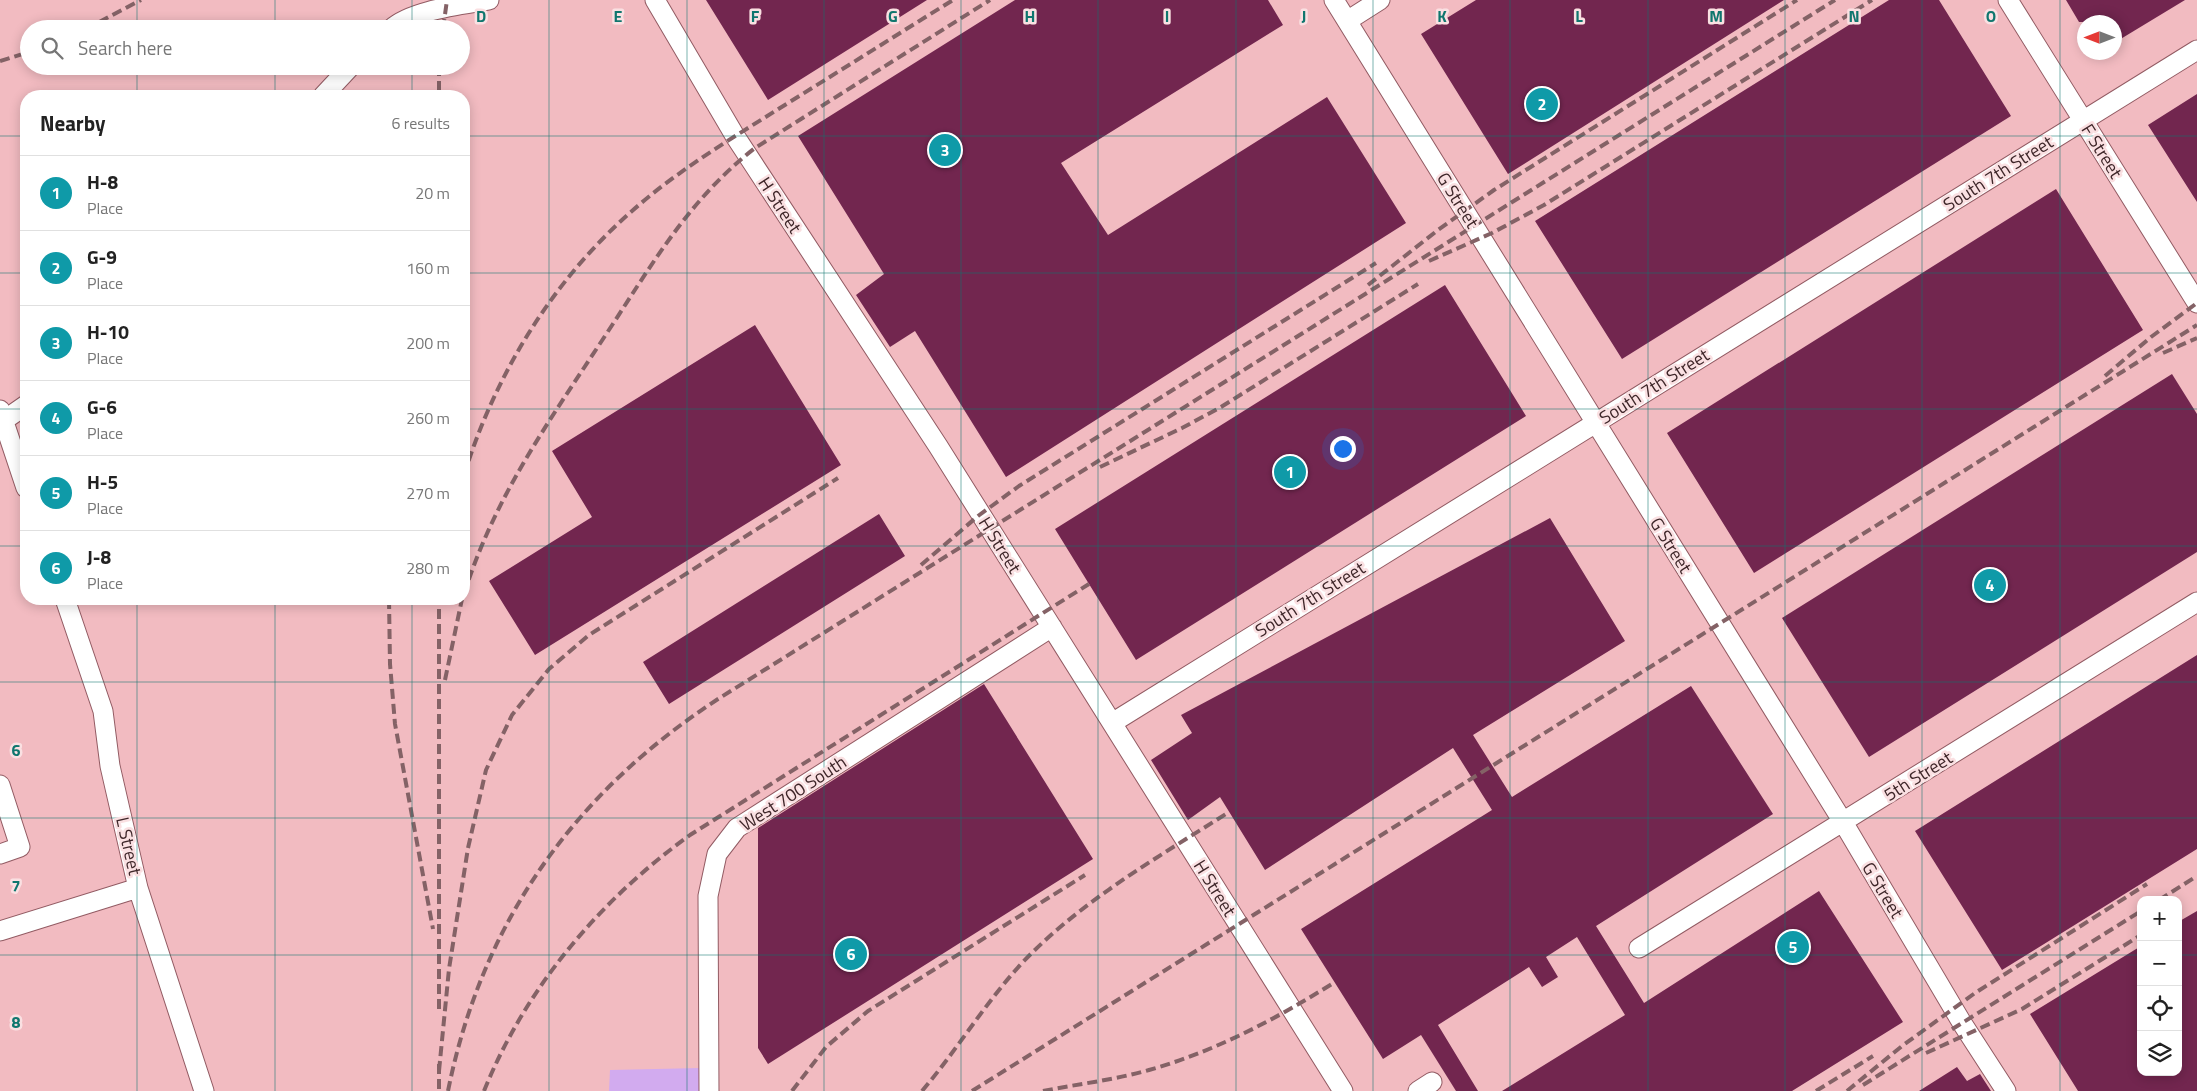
<!DOCTYPE html>
<meta charset="utf-8">
<style>
:root{--surface:#fff;--page:#f2f2f2;--text:#222;--muted:#767676;--line:#e0e0e0;--accent:#156460}
body{margin:0;font-family:"Titillium Web",sans-serif;background:var(--page);color:var(--text)}
.controls{position:absolute;right:15px;bottom:15px;display:grid;overflow:hidden;border-radius:10px;box-shadow:0 2px 12px #0003}
.controls button{width:45px;height:45px;display:grid;place-items:center;padding:0;border:0;border-bottom:1px solid var(--line);background:var(--surface);color:var(--text);font:25px sans-serif}
.compass{position:absolute;left:2077px;top:15px;width:45px;height:45px;border-radius:50%;background:var(--surface);box-shadow:0 2px 12px #0003;rotate:270deg}
.you{position:absolute;left:1342px;top:448px;width:18px;height:18px;margin:-12px;border:4px solid #fff;border-radius:50%;background:#1a73e8;box-shadow:0 0 0 8px #1a73e833}
.badge{display:grid;place-items:center;width:32px;height:32px;border-radius:50%;background:var(--accent);color:#fff;font-size:16px;font-weight:700}
.pin{position:absolute;translate:-50% -50%;border:2px solid #fff;box-shadow:0 1px 5px #0006}
.list{margin:0;padding:0;list-style:none}
h2{display:flex;justify-content:space-between;align-items:center;height:65px;margin:0;padding:0 20px;font-size:21px}
h2 small{font-size:16px;font-weight:400;color:var(--muted)}
.list li{display:grid;grid-template-columns:32px 1fr auto;gap:15px;align-items:center;box-sizing:border-box;height:75px;padding:0 20px;border-top:1px solid var(--line)}
.list b{display:block;font-size:19px;white-space:nowrap}
.list p{margin:0;font-size:16px;white-space:nowrap;color:var(--muted)}
.list em{font-size:16px;font-style:normal;color:var(--muted)}
.icon{flex:none;width:28px;height:28px;fill:none;stroke:currentColor;stroke-width:2;stroke-linecap:round;stroke-linejoin:round}
.map{position:relative;flex:none;width:2197px;height:1091px;overflow:hidden}
.search{position:absolute;background:var(--surface);box-shadow:0 2px 12px #0003;left:20px;top:20px;width:450px;height:55px;display:flex;align-items:center;gap:12px;box-sizing:border-box;padding:0 18px;border-radius:28px;color:var(--muted);font-size:19px}
.panel{position:absolute;background:var(--surface);box-shadow:0 2px 12px #0003;left:20px;top:90px;width:450px;height:515px;border-radius:20px}
.map>svg:first-child{display:block}
.built{fill:#f2bbc1;fill-rule:evenodd}
.green{fill:#d2abef}
.building{fill:#72264f}
.lines{fill:none;stroke-linecap:round;stroke-linejoin:round}
.minor-casing{stroke:#925b63;stroke-width:21}
.minor{stroke:#fff;stroke-width:19}
.rail{stroke:#846266;stroke-width:4;stroke-dasharray:10 5;stroke-linecap:butt}
.grid{fill:none;stroke:#0f766e;stroke-width:1;stroke-opacity:0.55}
.labels{text-anchor:middle;dominant-baseline:central;stroke-width:5;stroke-linejoin:round;paint-order:stroke}
.street-label{font-size:18px;fill:#3e2629;stroke:#fae0e2}
.grid-label{font-size:16px;text-anchor:middle;font-weight:bold;fill:#0f766e;stroke:#fae0e2;stroke-width:5;stroke-linejoin:round;paint-order:stroke}
</style>
<div class="map">
<svg width="2197" height="1091" viewBox="0 0 2197 1091">
<rect width="100%" height="100%" fill="#fecbd1"/>
<path class="built" d="M0,0h2197v1091h-2197zM2084,22h30v30h-30zM29,29h432v37h-432zM26,96h438v503h-438zM2141,900h37v172h-37z"/>
<path class="green" d="M700,1068l-1,23h-90l1,-21z"/>
<path class="building" d="M706,0h221l-159,100z
M1015,0h253l15,25 -222,138 47,72 219,-138 79,126 -400,254 -91,-146 -25,16 -34,-52 28,-21 -86,-138z
M1476,0h308l-276,174 -87,-140z
M1889,0h50l72,116 -389,243 -87,-138z
M2066,0h119l-71,43v-21h-35z
M2197,94v108l-49,-77z
M2056,189l87,141 -389,243 -87,-140z
M1445,285l81,131 -390,244 -81,-131z
M755,325l86,140 -306,190 -46,-74 103,-64 -40,-66z
M2172,374l25,40v138l-328,205 -87,-139z
M879,514l26,42 -236,148 -26,-42z
M1550,518l75,123 -152,94 39,62 179,-111 82,128 -177,112 48,77 175,-112 84,131 -111,69h-290l123,-76 -48,-78 -31,20 12,20 -16,10 -13,-20 -91,58 40,66h-22l-35,-56 -38,24 -82,-130 191,-119 -39,-62 -188,122 -45,-73 -32,23 -37,-60 41,-27 -11,-18z
M2197,655v194l-195,121 -87,-139z
M984,684l109,175 -325,205 -10,-16v-220z
M2197,911v180h-119l-48,-77 111,-68v126h37v-150z
M1957,1067l10,14 13,-7 11,17h-72z"/>
<g class="lines">
<g class="minor-casing">
<path id="minor" d="M655,0l80,136 203,310 405,645
M1334,0l509,822 119,201 44,68
M2008,0l189,303
M1347,21l33,-21
M391,29c21,-19 70,-24 98,-29
M323,96l28,-30
M0,410l26,78
M0,423l26,-18
M65,599l38,112 7,55 28,122 66,203
M1112,723l1085,-673
M0,785l20,62 -20,7
M0,931l138,-43
M1639,948l558,-346
M709,1091l-1,-195 9,-42 20,-26 315,-201
M1418,1091l14,-9"/>
</g>
<use href="#minor" class="minor"/>
<path class="rail" d="M86,29l55,-29
M443,29l4,-29
M0,61l29,-9
M439,66v30
M1429,261l63,-28 52,-28 328,-205
M1368,285l70,-55 56,-40 303,-190
M2163,353l34,-15
M2105,376l46,-39 46,-34
M1100,467l82,-39 39,-21 197,-123
M464,475c31,-100 88,-194 168,-264 45,-40 97,-71 148,-103 58,-36 115,-72 173,-108
M921,565l57,-49 41,-30 357,-223
M464,594c31,-98 84,-171 139,-255 47,-71 84,-138 152,-191l235,-148
M389,599l1,65 5,60 38,205
M445,680l17,-81
M2159,900l38,-24
M439,1009v-410
M1926,1053l96,-44 119,-74
M439,1064v27
M439,1071l10,-102 19,-121 18,-78 26,-55 37,-46 40,-34 249,-157
M1863,1085l278,-174
M448,1091c34,-169 126,-298 270,-392l1117,-699
M484,1091c42,-104 116,-191 206,-256l399,-251
M792,1091l34,-44 42,-36 217,-136
M922,1091c35,-41 63,-88 100,-128 60,-63 135,-105 207,-151
M972,1091l1225,-766
M1043,1091c35,-7 71,-11 106,-21 67,-19 127,-51 186,-88
M1816,1091l57,-35
M1847,1091l55,-45 73,-53 172,-109"/>
</g>
<path class="grid" d="M137,0v29M275,0v29M412,0v29M549,0v1091M687,0v1091M824,0v1091M961,0v1091M1098,0v1091M1236,0v1091M1373,0v1091M1510,0v1091M1648,0v1091M1785,0v1091M1922,0v1091M2060,0v1091M137,66v30M275,66v30M412,66v30M0,136h26M464,136h1733M0,273h26M464,273h1733M0,409h26M464,409h1733M0,546h26M464,546h1733M137,599v492M275,599v492M412,599v492M0,682h2197M0,818h2197M0,955h2141M2178,955h19"/>
<g class="labels">
<g class="street-label">
<text transform="translate(2102 151) rotate(58)">F Street</text>
<text transform="translate(1998 173) rotate(-32)">South 7th Street</text>
<text transform="translate(1458 200) rotate(58)">G Street</text>
<text transform="translate(780 205) rotate(57)">H Street</text>
<text transform="translate(1654 386) rotate(-32)">South 7th Street</text>
<text transform="translate(1000 545) rotate(58)">H Street</text>
<text transform="translate(1671 545) rotate(58)">G Street</text>
<text transform="translate(1310 599) rotate(-32)">South 7th Street</text>
<text transform="translate(1918 776) rotate(-32)">5th Street</text>
<text transform="translate(793 793) rotate(-33)">West 700 South</text>
<text transform="translate(129 846) rotate(77)">L Street</text>
<text transform="translate(1215 888) rotate(58)">H Street</text>
<text transform="translate(1883 890) rotate(59)">G Street</text>
</g>
</g>
<g class="grid-label">
<text x="481" y="22">D</text>
<text x="618" y="22">E</text>
<text x="755" y="22">F</text>
<text x="893" y="22">G</text>
<text x="1030" y="22">H</text>
<text x="1167" y="22">I</text>
<text x="1304" y="22">J</text>
<text x="1442" y="22">K</text>
<text x="1579" y="22">L</text>
<text x="1716" y="22">M</text>
<text x="1854" y="22">N</text>
<text x="1991" y="22">O</text>
<text x="16" y="756">6</text>
<text x="16" y="892">7</text>
<text x="16" y="1028">8</text>
</g>
</svg>
<div class="controls">
<button>+</button>
<button>−</button>
<button><svg class="icon" aria-label="locate" viewBox="0 0 24 24"><circle cx="12" cy="12" r="6"/><path d="M12 2v4M12 18v4M2 12h4M18 12h4"/></svg></button>
<button><svg class="icon" aria-label="layers" viewBox="0 0 24 24"><path d="M12 4l9 5-9 5-9-5zM3 14l9 5 9-5"/></svg></button>
</div>
<svg class="compass" viewBox="-18 -18 36 36"><path d="M0-13l5 13h-10z" fill="#e53935"/><path d="M0 13l5-13h-10z" fill="#767676"/></svg>
<div class="you"></div>
<div class="pin badge" style="left:1290px;top:472px;background:#0f9aa8">1</div>
<div class="pin badge" style="left:1542px;top:104px;background:#0f9aa8">2</div>
<div class="pin badge" style="left:945px;top:150px;background:#0f9aa8">3</div>
<div class="pin badge" style="left:1990px;top:585px;background:#0f9aa8">4</div>
<div class="pin badge" style="left:1793px;top:947px;background:#0f9aa8">5</div>
<div class="pin badge" style="left:851px;top:954px;background:#0f9aa8">6</div>
<div class="search"><svg class="icon" aria-label="search" viewBox="0 0 24 24"><circle cx="10" cy="10" r="6"/><path d="M15 15l6 6"/></svg>Search here</div>
<section class="panel">
<h2>Nearby<small>6 results</small></h2>
<ul class="list">
<li><span class="badge" style="background:#0f9aa8">1</span><div><b>H-8</b><p>Place</p></div><em>20 m</em></li>
<li><span class="badge" style="background:#0f9aa8">2</span><div><b>G-9</b><p>Place</p></div><em>160 m</em></li>
<li><span class="badge" style="background:#0f9aa8">3</span><div><b>H-10</b><p>Place</p></div><em>200 m</em></li>
<li><span class="badge" style="background:#0f9aa8">4</span><div><b>G-6</b><p>Place</p></div><em>260 m</em></li>
<li><span class="badge" style="background:#0f9aa8">5</span><div><b>H-5</b><p>Place</p></div><em>270 m</em></li>
<li><span class="badge" style="background:#0f9aa8">6</span><div><b>J-8</b><p>Place</p></div><em>280 m</em></li>
</ul>
</section>
</div>
